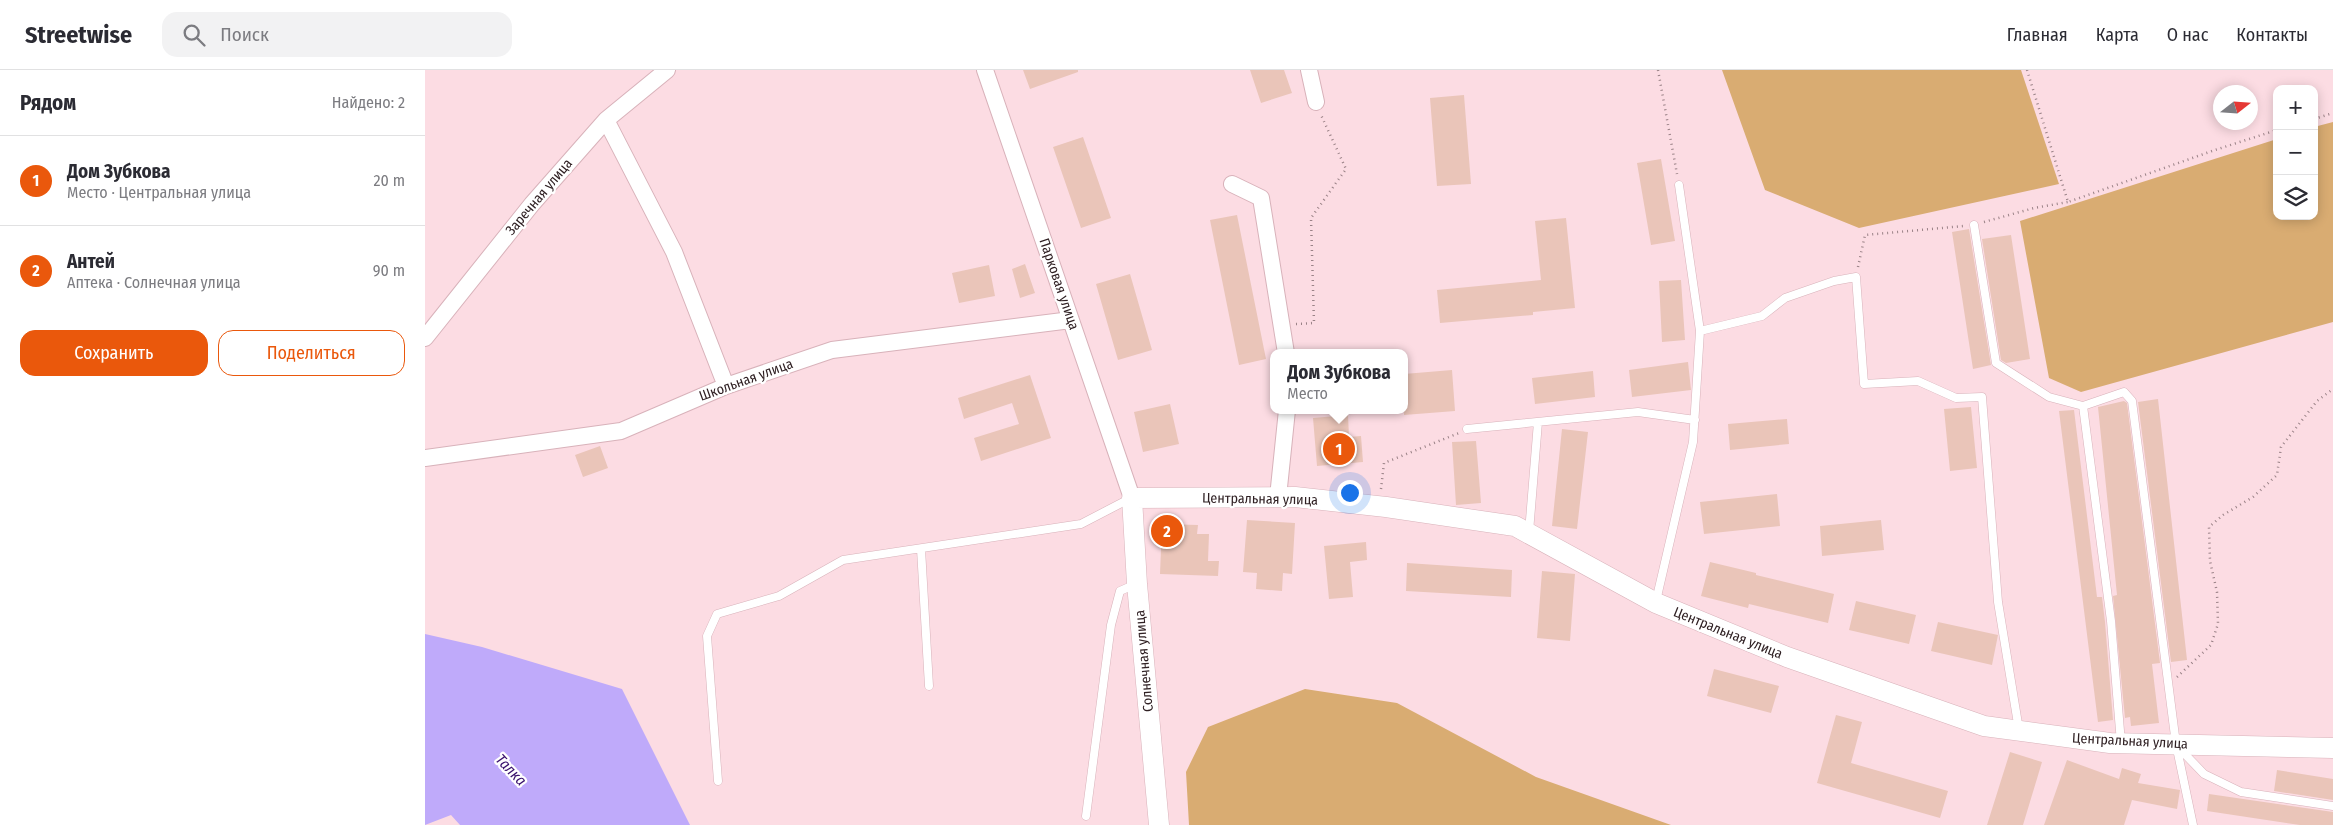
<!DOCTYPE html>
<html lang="ru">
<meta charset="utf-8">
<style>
:root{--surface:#fff;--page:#f2f2f3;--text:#2b2b33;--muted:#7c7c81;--line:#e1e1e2;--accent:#ea580c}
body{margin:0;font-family:"Fira Sans Condensed",sans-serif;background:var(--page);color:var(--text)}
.controls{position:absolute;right:15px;top:15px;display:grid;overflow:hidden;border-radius:10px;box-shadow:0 2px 12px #0003}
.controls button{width:45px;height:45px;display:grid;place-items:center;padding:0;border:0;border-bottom:1px solid var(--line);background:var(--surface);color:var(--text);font:25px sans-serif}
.compass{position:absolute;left:1788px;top:15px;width:45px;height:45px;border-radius:50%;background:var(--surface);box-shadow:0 2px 12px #0003;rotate:73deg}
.you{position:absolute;left:924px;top:422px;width:18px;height:18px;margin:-12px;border:4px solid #fff;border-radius:50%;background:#1a73e8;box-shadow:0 0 0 8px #1a73e833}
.badge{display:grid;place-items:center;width:32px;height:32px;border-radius:50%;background:var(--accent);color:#fff;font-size:16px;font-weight:700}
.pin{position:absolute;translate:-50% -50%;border:2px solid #fff;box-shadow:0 1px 5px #0006}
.popup{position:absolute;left:845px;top:279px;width:138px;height:65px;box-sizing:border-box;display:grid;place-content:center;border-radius:10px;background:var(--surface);filter:drop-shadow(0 1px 4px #0005);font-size:16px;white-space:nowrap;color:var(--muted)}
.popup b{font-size:19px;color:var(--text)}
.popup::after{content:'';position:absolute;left:50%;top:100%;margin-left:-10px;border:10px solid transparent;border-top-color:var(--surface)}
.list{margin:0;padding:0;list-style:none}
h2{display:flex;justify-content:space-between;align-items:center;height:65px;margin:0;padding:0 20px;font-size:21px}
h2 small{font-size:16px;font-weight:400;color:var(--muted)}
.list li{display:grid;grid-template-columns:32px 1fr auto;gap:15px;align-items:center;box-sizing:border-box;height:90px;padding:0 20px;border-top:1px solid var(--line)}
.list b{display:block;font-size:19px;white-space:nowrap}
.list p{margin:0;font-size:16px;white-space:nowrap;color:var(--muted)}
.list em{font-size:16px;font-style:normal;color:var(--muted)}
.actions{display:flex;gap:10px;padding:15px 20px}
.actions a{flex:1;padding:11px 0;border:1px solid var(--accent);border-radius:15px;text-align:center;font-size:18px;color:var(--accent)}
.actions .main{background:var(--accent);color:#fff}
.icon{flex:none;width:28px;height:28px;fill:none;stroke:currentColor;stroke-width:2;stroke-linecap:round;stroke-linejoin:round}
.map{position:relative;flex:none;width:1908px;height:755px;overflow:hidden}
header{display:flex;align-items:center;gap:30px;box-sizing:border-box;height:70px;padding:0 25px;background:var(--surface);border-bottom:1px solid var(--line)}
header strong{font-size:24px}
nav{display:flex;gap:28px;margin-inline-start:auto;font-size:18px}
.search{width:350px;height:45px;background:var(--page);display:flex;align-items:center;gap:12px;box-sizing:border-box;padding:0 18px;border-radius:15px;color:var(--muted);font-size:19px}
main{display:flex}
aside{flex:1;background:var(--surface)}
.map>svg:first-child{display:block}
.green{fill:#d9ac72}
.water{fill:#bfaafa}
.building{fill:#eac5b9}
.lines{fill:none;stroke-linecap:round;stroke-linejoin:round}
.service-casing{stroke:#d8b2ba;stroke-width:9}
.minor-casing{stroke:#d8b2ba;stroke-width:18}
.tertiary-casing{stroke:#d8b2ba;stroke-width:21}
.path{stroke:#9a8287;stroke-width:2.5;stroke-dasharray:1 4;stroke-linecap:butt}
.service{stroke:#fff;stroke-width:8}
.minor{stroke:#fff;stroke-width:16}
.tertiary{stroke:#fff;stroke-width:20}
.labels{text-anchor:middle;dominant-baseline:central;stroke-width:4.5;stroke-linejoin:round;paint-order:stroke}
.street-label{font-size:14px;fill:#2f2023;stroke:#fff}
.water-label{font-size:15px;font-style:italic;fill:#38106c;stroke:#fff}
</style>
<header>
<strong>Streetwise</strong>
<div class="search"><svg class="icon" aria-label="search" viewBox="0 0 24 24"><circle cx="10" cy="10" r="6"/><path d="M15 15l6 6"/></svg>Поиск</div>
<nav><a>Главная</a><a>Карта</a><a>О нас</a><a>Контакты</a></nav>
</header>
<main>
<aside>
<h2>Рядом<small>Найдено: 2</small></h2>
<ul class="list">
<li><span class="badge">1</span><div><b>Дом Зубкова</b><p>Место · Центральная улица</p></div><em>20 m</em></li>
<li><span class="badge">2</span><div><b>Антей</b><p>Аптека · Солнечная улица</p></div><em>90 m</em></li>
</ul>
<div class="actions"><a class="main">Сохранить</a><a>Поделиться</a></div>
</aside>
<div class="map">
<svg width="1908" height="755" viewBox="0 0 1908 755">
<rect width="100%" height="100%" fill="#fcdce3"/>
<path class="green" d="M1297,0h299l38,114 -200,44 -94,-38z
M1908,52v200l-252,70 -32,-14 -29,-157 257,-82v77h37v-89z
M880,619l92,14 139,74 135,48h-482l-3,-53 22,-45z"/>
<path class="water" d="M0,564l57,13 140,42 68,136h-230l-9,-10 -26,10z"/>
<path class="building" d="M598,0h55v2l-48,17z
M825,0h34l8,23 -31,10z
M1039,25l7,89 -34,2 -7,-88z
M658,67l28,81 -30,10 -28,-81z
M1236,89l14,82 -24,4 -14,-82z
M812,145l29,144 -27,6 -29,-145z
M1141,148l9,90 -42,4v3l-93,8 -3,-33 104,-10 -6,-59z
M1544,159l22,136 -18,4 -21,-137z
M1586,165l19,124 -24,4 -5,-3 -19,-121z
M600,194l10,29 -15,5 -8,-29z
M564,195l6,31 -36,7 -7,-30z
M705,204l22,76 -34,10 -22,-76z
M1256,210l4,60 -23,2 -3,-61z
M1263,292l3,28 -59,7 -3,-27z
M1027,300l3,41 -51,4v-41z
M1168,301l2,26 -60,7 -3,-26z
M605,305l21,63 -70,23 -7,-23 45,-14 -7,-21 -48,16 -6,-21z
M1733,329l29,261 -16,2 -33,-260z
M1699,331l3,2 33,260 -8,1 7,59 -28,3 -1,-9 -5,1 -12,-122 4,-1 -19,-188z
M745,334l9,40 -36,8 -9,-40z
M1546,337l6,61 -27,3 -6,-62z
M1649,340l23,187h5l3,25 8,98 -15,2 -39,-311z
M923,345l1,22 12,-1 2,26 -46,4 -4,-48z
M1362,349l2,25 -59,6 -2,-26z
M1137,359l26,3 -11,97 -25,-3z
M1051,371l5,62 -25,2 -4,-63z
M175,376l8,22 -25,9 -8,-22z
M1352,424l3,32 -76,8 -4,-32z
M822,450l48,3 -3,51 -9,-1 -1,18 -26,-2 1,-16 -14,-1z
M1456,450l3,30 -62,6 -2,-30z
M737,454l36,1 -1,9h12l-1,27h11l-1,15 -58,-2z
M941,472l1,18 -17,2 3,35 -24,2 -5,-53z
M1285,492l46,11v2l78,19 -6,29 -79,-19 -1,4 -47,-12z
M982,493l105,7 -1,27 -105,-6z
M1117,501l33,3 -5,67 -33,-3z
M1431,531l60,14 -7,29 -60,-14z
M1513,552l60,13 -6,30 -61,-14z
M1289,599l65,17 -8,27 -64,-17z
M1411,645l26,7 -11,41 97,28 -8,27 -123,-35z
M1585,682l32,10 -19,63h-36z
M1642,690l52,19 3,-11 19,6 -3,9 42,7 -3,19 -45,-9 -8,25h-80z
M1852,700l56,9v21l-59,-9z
M1784,724l124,18v13h-33l-93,-14z"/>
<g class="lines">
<g class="service-casing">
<path id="service" d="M1549,155l22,138 53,34 34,9 28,215 10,122
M1275,261l62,-15 23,-18 49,-17 22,-4 8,107 54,-3 38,17 26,-1 16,205 21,128
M1658,336l41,-14 8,9 44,343 17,81
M1042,359l171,-17 57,8
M1104,462l9,-110
M496,479l8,137
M1231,531l37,-159 7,-111 -21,-146
M1754,678l25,26 37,18 92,14
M293,711l-11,-145 10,-22 62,-18 64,-36 238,-36 50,-26
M661,746l25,-191 9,-34 16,-7"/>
</g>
<g class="minor-casing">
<path id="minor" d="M560,0l147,428
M884,0l7,32
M181,50l68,132 52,134
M807,114l29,14 25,155
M0,268l107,-134 74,-84 61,-50
M0,388l196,-27 105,-45 106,-36 239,-30
M853,427l9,-87"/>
</g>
<g class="tertiary-casing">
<path id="tertiary" d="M734,755l-22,-241 -5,-86 163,-1 91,10 129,19 141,77 131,54 197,69 126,17 223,5"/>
</g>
<path class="path" d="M1233,0l19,104
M1602,0l41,132 147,-52 62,-20
M1889,49l19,-6
M1559,152l50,-14 34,-6
M1433,197l7,-32 99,-9
M871,254l18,-1 -3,-105 35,-49 -25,-54
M956,419l3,-26 75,-30
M1752,607l34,-32 7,-21 -1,-32 -7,-31 -1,-34 14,-12 30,-18 24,-22 4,-28 36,-46 16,-12"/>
<use href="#service" class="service"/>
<use href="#minor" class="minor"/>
<use href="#tertiary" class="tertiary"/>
</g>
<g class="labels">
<g class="street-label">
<text transform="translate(114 127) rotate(-50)">Заречная улица</text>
<text transform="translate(634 214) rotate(71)">Парковая улица</text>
<text transform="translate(321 310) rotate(-20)">Школьная улица</text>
<text transform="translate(835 429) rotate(1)">Центральная улица</text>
<text transform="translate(1303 563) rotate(22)">Центральная улица</text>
<text transform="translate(719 591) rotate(-95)">Солнечная улица</text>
<text transform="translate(1705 671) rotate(3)">Центральная улица</text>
</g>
<g class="water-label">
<text transform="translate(86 700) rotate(46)">Талка</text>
</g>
</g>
</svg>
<div class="controls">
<button>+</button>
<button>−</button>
<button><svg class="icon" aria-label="layers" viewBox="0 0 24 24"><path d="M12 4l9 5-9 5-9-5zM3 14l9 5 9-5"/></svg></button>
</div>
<svg class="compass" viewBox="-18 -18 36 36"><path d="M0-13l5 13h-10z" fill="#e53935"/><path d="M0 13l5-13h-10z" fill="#7c7c81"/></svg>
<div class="you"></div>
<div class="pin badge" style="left:914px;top:379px">1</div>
<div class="popup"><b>Дом Зубкова</b>Место</div>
<div class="pin badge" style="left:742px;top:461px">2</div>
</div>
</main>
